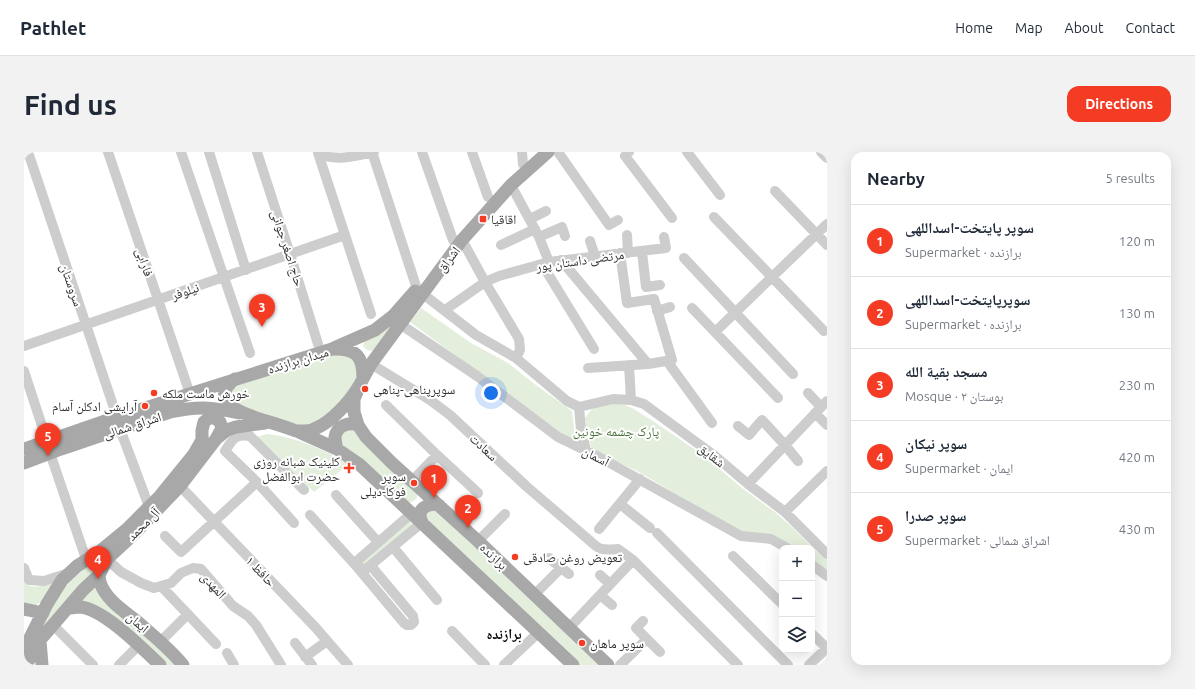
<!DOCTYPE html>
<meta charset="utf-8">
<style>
:root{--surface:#fff;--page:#f2f2f3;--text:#1f2937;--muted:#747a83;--line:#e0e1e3;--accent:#f43b24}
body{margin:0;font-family:Ubuntu,"Noto Naskh Arabic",sans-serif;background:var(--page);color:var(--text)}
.controls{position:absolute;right:12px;bottom:12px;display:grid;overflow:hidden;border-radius:8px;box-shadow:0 4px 16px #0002}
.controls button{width:36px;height:36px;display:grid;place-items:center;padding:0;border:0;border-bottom:1px solid var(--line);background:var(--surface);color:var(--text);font:20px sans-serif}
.you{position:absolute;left:467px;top:241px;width:14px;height:14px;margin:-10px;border:3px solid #fff;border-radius:50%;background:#1a73e8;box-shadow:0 0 0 6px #1a73e833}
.badge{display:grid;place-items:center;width:26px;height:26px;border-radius:50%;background:var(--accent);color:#fff;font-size:13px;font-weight:700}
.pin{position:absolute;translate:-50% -33px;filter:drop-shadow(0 1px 2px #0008)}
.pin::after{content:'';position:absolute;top:21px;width:14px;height:12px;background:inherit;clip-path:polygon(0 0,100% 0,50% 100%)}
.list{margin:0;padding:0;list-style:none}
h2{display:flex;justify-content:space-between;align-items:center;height:52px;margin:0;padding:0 16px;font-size:17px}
h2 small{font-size:13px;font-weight:400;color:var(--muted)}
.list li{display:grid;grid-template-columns:26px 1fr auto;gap:12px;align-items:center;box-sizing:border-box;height:72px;padding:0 16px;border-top:1px solid var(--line)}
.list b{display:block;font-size:15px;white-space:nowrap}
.list p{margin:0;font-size:13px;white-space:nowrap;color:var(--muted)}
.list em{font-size:13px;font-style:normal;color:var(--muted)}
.icon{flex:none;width:22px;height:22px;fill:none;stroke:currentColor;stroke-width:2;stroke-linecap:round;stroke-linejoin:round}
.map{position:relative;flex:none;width:803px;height:513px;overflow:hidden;border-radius:12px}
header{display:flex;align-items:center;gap:24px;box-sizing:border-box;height:56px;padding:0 20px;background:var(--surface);border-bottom:1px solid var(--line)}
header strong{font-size:19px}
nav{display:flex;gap:22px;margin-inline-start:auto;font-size:14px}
.intro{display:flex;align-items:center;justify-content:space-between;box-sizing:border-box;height:96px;padding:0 24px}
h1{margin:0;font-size:28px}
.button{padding:10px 18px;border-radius:12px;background:var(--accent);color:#fff;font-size:14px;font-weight:700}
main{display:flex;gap:24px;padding:0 24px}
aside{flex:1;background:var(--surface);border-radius:12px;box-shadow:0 4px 16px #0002}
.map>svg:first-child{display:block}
.green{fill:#e3eedc}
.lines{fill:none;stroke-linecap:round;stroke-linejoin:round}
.minor{stroke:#cdcdcd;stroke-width:10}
.major{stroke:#a8a8a8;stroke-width:13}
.poi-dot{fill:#f43b24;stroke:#fff;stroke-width:1.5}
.labels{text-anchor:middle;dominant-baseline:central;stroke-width:4;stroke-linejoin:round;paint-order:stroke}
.poi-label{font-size:13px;fill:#303030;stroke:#fff;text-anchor:start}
.street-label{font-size:13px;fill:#303030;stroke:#fff}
.park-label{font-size:13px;fill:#487039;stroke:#fff}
.neighbourhood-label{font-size:14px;font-weight:bold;fill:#000;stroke:#fff}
</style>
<header>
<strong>Pathlet</strong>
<nav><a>Home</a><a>Map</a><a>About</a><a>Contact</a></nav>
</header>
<div class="intro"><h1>Find us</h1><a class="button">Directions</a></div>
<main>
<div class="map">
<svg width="803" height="513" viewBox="0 0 803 513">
<rect width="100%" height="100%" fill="#fff"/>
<path class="green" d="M397,156l50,35 37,20 25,20 39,28 2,17 4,15 -9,-4c-53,-38 -105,-78 -159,-117z
M379,158l-26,38 -5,3 -5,-1 -4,-4 2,-6z
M320,202l10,2 7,16 -10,19 -31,31 -20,6 -54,-17 -17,-15 4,-8 7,-3 85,-30z
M596,251l12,5 21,13 50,34 39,33 34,25 18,16 23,23 10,8v13l-15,-11v-14h-21l-50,-16 -104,-61 -45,-21 -5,-18 -2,-14 7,-9 14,-5z
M328,275l65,63v8l-5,4 -7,1 -63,-57 -2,-12z
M243,282c29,3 58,16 82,30l-35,28 -57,-55z
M414,357l166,156h-26l-155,-146 2,-7z
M386,366l5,6 -49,42h-5v-5z
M63,410l5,2 4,6 -62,70 22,-45z
M0,429c7,11 23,3 32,0l-11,18 -10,7 -11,-2z
M72,431l81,82h-14l-86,-61z"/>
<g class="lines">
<path class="minor" d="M4,0l89,265
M84,0l82,242
M157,0l69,201
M185,0l37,118
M233,0l33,102 28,90
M294,0v1c16,9 39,3 56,-1
M348,0l45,137
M398,0l31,88
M448,0l16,45
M498,0l1,12
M534,0l51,73 9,-5
M605,0l-4,4 47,62
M663,0l33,43
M797,0l6,6
M294,1l53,161
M487,33l28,52 10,25
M751,39l52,54
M690,65l110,114
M506,67l16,-8
M603,83l1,18
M515,85l23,-10 3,9
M438,88l23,42 34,57 1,11 -4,8
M566,89l5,15
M477,93l34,-16
M618,100l4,35 14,-2
M660,106l109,116
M537,108l87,104
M518,112l52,85
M399,142l53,41 40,23 51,43 12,6
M668,156l86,90
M421,158l40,-28 14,-6 50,-14 117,-14 -2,-11
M633,159l13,-4
M376,172l77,52 81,61 41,20 142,79 30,3 16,9
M691,180l112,-108
M0,194l321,-111
M643,209l45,62
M347,212l59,36 20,15 76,71 63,54c11,11 14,10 29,9l15,11 105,105
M605,213l2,35
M564,216l60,-4 24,-4 -18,-61 -27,4 -7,-50
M0,219l23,70
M784,241l13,14
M362,253l51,50 41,38
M555,255l34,-8 18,1 13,4 71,52 33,28 37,28 42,42
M555,255l2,23 5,20
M791,261l12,12
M714,274l11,9 13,-15 23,25 13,16
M96,277l31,83
M26,301l36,106
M153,329l3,5 136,142 32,37
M388,329l25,-26
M724,332l79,-83
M312,343l42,47
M596,352l30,24
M761,360l42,-41
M388,361l-54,47v8l8,1 52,-43
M286,363l48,53 46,55 3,2h4l3,-3 -1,-6 -42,-50
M270,371l-37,-41 -32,-31c8,-12 9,-17 25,-15l54,54
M575,377l41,-50
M633,381l131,132
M141,384l16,16 76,-70
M454,389l27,-27
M369,395l44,53
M709,404l49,48
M525,406l20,16
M83,407l14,13 20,11 13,5 17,-5 10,-10 12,-5 8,1 32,37 15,10 8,9 25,40
M788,413l15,11
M0,416l5,12 15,1 25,-8
M576,423l10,9
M137,434l55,58
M510,443l27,-27
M576,443l12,10
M619,469l-7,7 24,24
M29,473l40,40
M545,476l64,-68
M428,479l33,34
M788,482l15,14
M136,490l28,-28
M271,491l17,22
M203,501l7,12
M281,505l22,-16
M95,513l20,-20
M480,513l35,-33
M596,513l27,-26
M785,513l18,-17"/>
<path class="major" d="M310,196l41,-18 18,-14 22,-25
M211,227c-30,24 12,36 31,42 10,3 20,6 30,10 6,0 12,1 18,-2 17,-6 36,-28 45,-43 4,-7 8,-15 12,-22l91,-124 49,-55 37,-33
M333,240l-3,7v13l4,13 8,12 26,26 86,78 130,124
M275,280l38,17 22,15 214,201
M192,287l11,-9 9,-3 29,-4
M0,297l93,-32 215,-68c23,-1 31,6 31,29
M313,297c-1,-4 -2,-8 -2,-12 2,-12 14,-15 23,-12
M0,311l37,-14 109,-37c28,-6 41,-5 69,1
M398,370c-1,-1 -2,-6 -2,-7 0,-9 12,-12 19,-10
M75,417c0,4 0,9 1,13 6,19 26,30 40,42 15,13 31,26 43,41
M44,456c4,0 8,-1 12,-1 24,2 63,42 80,58
M0,457l19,4
M16,488l2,25
M0,499l6,-13 17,-34 15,-24 15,-14 22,-14 28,-23 32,-32 35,-43 8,-14v-10l2,-8 5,-4h6l5,4 2,6 -6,11 -36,47 -46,48 -27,25 -8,16 -16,15 -43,50 -14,25"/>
</g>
<g class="poi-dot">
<rect x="455" y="63" width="8" height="8" rx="2"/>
<circle cx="341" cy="237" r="4"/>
<circle cx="130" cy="241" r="4"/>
<circle cx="121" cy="254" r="4"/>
<path d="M323 310h4v4h4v4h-4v4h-4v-4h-4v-4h4z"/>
<circle cx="390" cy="331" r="4"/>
<circle cx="491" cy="405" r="4"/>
<circle cx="558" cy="491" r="4"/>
</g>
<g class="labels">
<g class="poi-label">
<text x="467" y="67">اقاقیا</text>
<text x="349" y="237">سوپرپناهی-پناهی</text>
<text x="138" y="241">خورش ماست ملکه</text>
<text x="113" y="254" text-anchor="end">آرایشی ادکلن آسام</text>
<text x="316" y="309" text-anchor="end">کلینیک شبانه روزی<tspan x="316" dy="15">حضرت ابوالفضل</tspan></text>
<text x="382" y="324" text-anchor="end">سوپر<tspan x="382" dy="15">فوکا-دیلی</tspan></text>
<text x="499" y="405">تعویض روغن صادقی</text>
<text x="566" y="491">سوپر ماهان</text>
</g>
<g class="street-label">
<text transform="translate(264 96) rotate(72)">حاج اصغر جوانی</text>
<text transform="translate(424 107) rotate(-53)">اشراق</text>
<text transform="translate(556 108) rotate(-8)">مرتضی داستان پور</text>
<text transform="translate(121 110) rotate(71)">فارابی</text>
<text transform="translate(48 133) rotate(71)">سروستان</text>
<text transform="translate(161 139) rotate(-19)">نیلوفر</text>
<text transform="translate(274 208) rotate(-17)">میدان برازنده</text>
<text transform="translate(108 273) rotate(-18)">اشراق شمالی</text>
<text transform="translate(460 295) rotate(43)">سعادت</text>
<text transform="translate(688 303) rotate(38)">شقایق</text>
<text transform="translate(572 304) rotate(27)">آسمان</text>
<text transform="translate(119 372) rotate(-45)">آل محمد</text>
<text transform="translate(470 404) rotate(44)">برازنده</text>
<text transform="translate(237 419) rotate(47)">حافظ ۱</text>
<text transform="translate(190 433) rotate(48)">المهدی</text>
<text transform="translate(114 470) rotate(40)">ایمان</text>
</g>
<g class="park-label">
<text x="592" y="279">پارک چشمه خونین</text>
</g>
<g class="neighbourhood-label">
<text x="480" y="482">برازنده</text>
</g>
</g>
</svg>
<div class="controls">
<button>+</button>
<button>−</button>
<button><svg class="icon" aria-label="layers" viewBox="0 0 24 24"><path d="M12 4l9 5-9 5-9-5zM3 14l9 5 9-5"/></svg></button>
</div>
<div class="you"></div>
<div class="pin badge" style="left:410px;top:346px">1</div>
<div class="pin badge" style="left:444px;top:376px">2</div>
<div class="pin badge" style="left:238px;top:175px">3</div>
<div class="pin badge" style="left:74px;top:427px">4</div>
<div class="pin badge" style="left:24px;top:304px">5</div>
</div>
<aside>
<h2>Nearby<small>5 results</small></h2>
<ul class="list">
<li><span class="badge">1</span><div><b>سوپر پایتخت-اسداللهی</b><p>Supermarket · برازنده</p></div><em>120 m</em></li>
<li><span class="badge">2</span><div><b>سوپرپایتخت-اسداللهی</b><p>Supermarket · برازنده</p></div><em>130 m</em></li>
<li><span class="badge">3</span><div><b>مسجد بقیة الله</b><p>Mosque · بوستان ۲</p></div><em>230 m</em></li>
<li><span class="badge">4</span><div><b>سوپر نیکان</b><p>Supermarket · ایمان</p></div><em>420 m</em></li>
<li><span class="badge">5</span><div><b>سوپر صدرا</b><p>Supermarket · اشراق شمالی</p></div><em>430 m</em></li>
</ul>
</aside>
</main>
